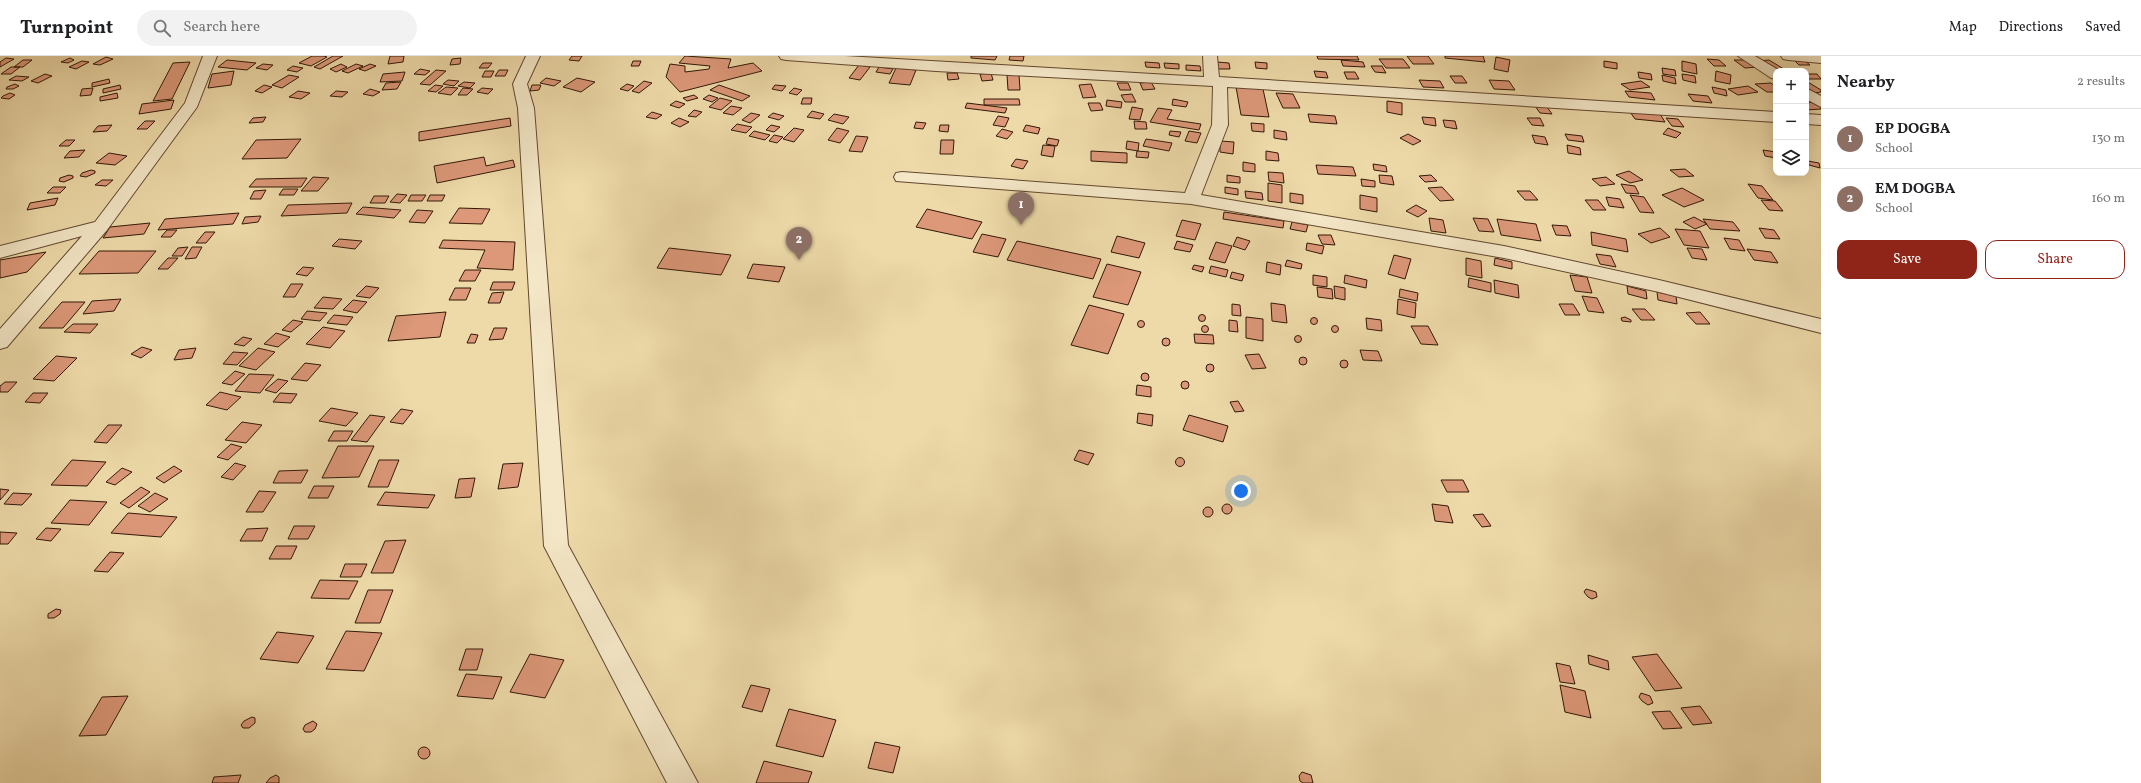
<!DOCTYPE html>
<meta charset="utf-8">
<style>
:root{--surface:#fff;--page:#f2f2f2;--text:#202124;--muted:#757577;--line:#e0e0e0;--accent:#8f2418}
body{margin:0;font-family:Vollkorn,serif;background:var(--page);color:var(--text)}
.controls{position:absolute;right:12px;top:12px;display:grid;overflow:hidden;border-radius:8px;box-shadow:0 4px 16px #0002}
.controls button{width:36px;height:36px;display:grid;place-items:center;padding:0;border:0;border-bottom:1px solid var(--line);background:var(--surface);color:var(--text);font:20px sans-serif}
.you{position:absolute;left:1241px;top:435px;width:14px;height:14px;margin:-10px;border:3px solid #fff;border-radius:50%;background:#1a73e8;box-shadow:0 0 0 6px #1a73e833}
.badge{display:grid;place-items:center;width:26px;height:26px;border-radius:50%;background:var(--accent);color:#fff;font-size:13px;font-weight:700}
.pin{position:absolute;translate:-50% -33px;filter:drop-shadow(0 1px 2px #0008)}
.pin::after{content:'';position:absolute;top:21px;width:14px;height:12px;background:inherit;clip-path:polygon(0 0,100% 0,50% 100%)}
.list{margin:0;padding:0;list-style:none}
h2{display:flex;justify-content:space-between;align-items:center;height:52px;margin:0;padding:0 16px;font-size:17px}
h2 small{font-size:13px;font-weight:400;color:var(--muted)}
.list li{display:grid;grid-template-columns:26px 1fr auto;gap:12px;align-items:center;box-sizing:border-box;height:60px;padding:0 16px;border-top:1px solid var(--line)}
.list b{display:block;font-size:15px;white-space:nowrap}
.list p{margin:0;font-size:13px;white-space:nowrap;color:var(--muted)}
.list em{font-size:13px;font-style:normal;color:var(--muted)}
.actions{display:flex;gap:8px;padding:12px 16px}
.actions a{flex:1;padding:9px 0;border:1px solid var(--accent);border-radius:12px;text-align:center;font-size:14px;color:var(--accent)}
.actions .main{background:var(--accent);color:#fff}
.icon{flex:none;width:22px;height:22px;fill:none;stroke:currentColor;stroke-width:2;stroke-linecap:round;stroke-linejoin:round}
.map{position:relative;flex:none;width:1821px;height:727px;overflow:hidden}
header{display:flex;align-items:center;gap:24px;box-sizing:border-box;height:56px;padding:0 20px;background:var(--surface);border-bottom:1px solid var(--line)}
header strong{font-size:19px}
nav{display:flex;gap:22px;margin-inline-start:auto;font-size:14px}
.search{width:280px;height:36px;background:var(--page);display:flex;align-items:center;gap:10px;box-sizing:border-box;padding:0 14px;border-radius:22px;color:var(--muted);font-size:15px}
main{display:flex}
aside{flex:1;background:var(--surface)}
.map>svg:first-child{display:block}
.building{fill:#dc9879;stroke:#331807}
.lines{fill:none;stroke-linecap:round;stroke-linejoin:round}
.minor-casing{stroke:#624830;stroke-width:2}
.tertiary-casing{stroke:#624830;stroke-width:2}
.minor{fill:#f4e7c7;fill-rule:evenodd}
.tertiary{fill:#f4e7c7;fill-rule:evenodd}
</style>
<header>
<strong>Turnpoint</strong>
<div class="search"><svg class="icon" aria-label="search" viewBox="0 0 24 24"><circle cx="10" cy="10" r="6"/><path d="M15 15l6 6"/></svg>Search here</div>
<nav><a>Map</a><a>Directions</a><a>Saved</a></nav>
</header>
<main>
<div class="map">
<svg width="1821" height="727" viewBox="0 0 1821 727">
<rect width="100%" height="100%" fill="#eedaa9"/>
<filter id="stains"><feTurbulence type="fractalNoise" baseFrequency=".005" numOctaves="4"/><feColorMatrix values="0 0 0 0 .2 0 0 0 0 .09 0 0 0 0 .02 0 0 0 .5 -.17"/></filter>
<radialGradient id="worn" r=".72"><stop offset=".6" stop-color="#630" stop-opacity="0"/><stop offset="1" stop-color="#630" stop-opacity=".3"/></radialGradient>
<path class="building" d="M312,0h12l3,1 -16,9 -12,-3z
M333,0h10l-23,13 -6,-2z
M390,0h14l-1,6 -15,2z
M572,0h10l-3,5 -10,-1z
M685,0l46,3 -3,9 25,-5 9,8 -82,21 -14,-15 4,-13 15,2v6l24,-3 1,-3 -31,-3z
M971,0h26l-2,4 -24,-2z
M1010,0h14l-1,5 -14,-1z
M1317,0h40l2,4 -41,-1z
M1407,0h21l6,8h-21z
M1445,0h38l2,6 -40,-4z
M106,1l7,2 -13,6 -7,-1z
M1496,1l14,3 -2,12 -14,-3z
M6,2l8,1 -14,8v-5z
M70,2l4,2 -6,3 -7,-1z
M461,2l-1,6 -10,1 2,-6z
M1379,3h24l7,9h-24z
M1707,3l12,1 7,6h-12z
M1793,3l11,1 6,5h-11z
M23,4h9l-9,7h-9z
M227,4l29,3 -9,7 -29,-3z
M1341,4l22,2 2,5 -22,-1z
M1734,4h12l12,7 -13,1z
M1769,4l18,11h-11l-17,-10z
M82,5l7,1 -13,7 -7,-2z
M633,5h8l-2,5h-8z
M1604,5l13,2v6l-13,-2z
M1682,5l14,3 1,10 -15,-3z
M190,6l-18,37 -19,2 20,-38z
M1145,6l14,1 1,5 -14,-1z
M1217,6l12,1 1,6h-12z
M1255,6l12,1v6l-11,-1z
M483,7h9l-4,5h-9z
M1164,7l15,1v5l-14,-1z
M263,8l10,1 -6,5 -11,-2z
M341,8l6,3 -11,5 -6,-3z
M356,8l7,2 -15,7 -6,-2z
M370,8l6,2 -11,5 -6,-2z
M859,9l11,2 -10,13 -11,-2z
M1186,9l14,1 1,5 -15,-1z
M293,10l10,2 -6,4 -10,-2z
M1371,10h11l4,7 -11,-1z
M11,11h9l-9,7h-10z
M879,11l14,2 -3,5 -14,-2z
M896,12l20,2 -6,15 -21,-2z
M1662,12l13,2 1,6 -13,-2z
M420,13l10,2 -5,4 -11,-1z
M436,14l10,1 -16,14 -10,-1z
M499,14h9l-3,6h-10z
M234,15l-3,14 -23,3 4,-14z
M485,15h9l-3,6h-9z
M1314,15l12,1 2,6 -12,-1z
M1716,15l15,4 -1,9 -15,-3z
M405,16l-3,9 -22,1 3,-8z
M1344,16h11l4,7h-12z
M1638,16l13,2 1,6 -13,-2z
M947,17h10l2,6 -11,1z
M991,17l2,7 -11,1 -2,-7z
M45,18l7,2 -14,7 -7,-2z
M1682,18l13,2 1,7 -13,-3z
M1806,18h11l4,5h-15z
M289,19l10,2 -17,11 -10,-3z
M1007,19h12l1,15h-12z
M1662,19l13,3 1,6 -13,-3z
M16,20l13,1 -7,4 -13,-1z
M1450,20h12l5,7h-12z
M546,22l15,3 -7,5 -14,-3z
M577,22l18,4 -14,10 -18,-5z
M109,23l1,4 -18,4v-4z
M448,24l11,1 -5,5 -11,-2z
M1419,24l21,1 4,7 -21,-1z
M1489,24l20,1 6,9 -21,-1z
M644,25l8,2 -13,10 -7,-2z
M1641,25l9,6 -20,3 -9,-6z
M1806,25l15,9v2l-7,1 -8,-5z
M401,26l-4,7 -15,1 4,-7z
M464,26l11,1 -5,5 -12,-2z
M1151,26l4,7 -12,1 -3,-7z
M1117,27h11l3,7h-11z
M1771,27l5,4v5h-9l-12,-8z
M15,28l4,2 -6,3h-7l1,-2z
M627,28l7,2 -6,5 -8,-2z
M1091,28l5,13 -13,1 -4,-13z
M120,29l1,4 -18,4v-4z
M264,29l8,2 -10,6 -7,-2z
M435,29l8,1 -7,6 -8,-1z
M532,29h9l-2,5 -9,1z
M719,29l31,11 -8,5 -32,-11z
M775,29l11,1 -4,5 -10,-2z
M1748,30l10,6 -20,3 -10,-6z
M446,31l12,1 -7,7 -13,-2z
M1236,31l27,2 6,28 -28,-2z
M1712,31l14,3 1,6 -13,-3z
M93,32l-2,7 -11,1 2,-7z
M463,32l10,1 -6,6h-9z
M482,32l11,1 -5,5 -11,-2z
M794,32l8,2 -5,5 -8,-2z
M370,33l10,3 -7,4 -10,-2z
M298,35l12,2 -9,6 -12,-2z
M336,35l12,1 -6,5 -12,-1z
M1625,35l26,2 4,7 -26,-3z
M10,37l5,2 -6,4 -8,-1 2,-2z
M117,37l1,5 -18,3v-4z
M1276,37l17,1 7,14h-17z
M1132,38l4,8h-11l-4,-7z
M1688,38l20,2 4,7 -19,-2z
M694,39l4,3 -11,3 -4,-3z
M709,39l9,3 -6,4 -9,-3z
M720,42l12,3 -11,9 -12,-3z
M803,42h9l-1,6h-10z
M984,43h35l1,6h-36z
M1173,43l15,3 -2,5 -14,-2z
M174,44l-3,9 -32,5 3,-10z
M1107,44l15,2 -1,6 -15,-2z
M676,45l9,3 -6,4 -9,-3z
M1387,45l15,2v12l-15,-3z
M1814,46l7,4v3l-15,1v-7z
M967,47l40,5 -2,5 -40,-5z
M1088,47h12l3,7 -12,1z
M731,50l11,2 -9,7 -10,-2z
M1535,50l12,1 5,7 -12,-1z
M1132,51l11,2 -3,11 -11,-1z
M1158,52l14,2 -5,9 34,5 -2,6 -49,-8z
M694,54l8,2 -6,5 -8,-1z
M812,55l12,3 -4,5 -13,-2z
M652,56l10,3 -6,4 -10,-2z
M1630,56l30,2 5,8 -30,-3z
M751,57l9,2 -10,8 -8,-3z
M773,57l11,3 -5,4 -11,-3z
M834,58l15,3 -6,7 -15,-4z
M1308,58l27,2 2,8 -27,-2z
M998,60l11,2 -4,9 -12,-2z
M266,61l-3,5 -14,1 4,-5z
M1422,61l13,1 1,8 -12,-2z
M510,62l1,8 -92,15v-9z
M679,62l10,4 -9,5 -9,-4z
M1527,62h13l4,8 -12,-1z
M1666,62l12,1 6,8 -12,-1z
M1443,64l12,1 2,8 -12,-2z
M145,65h10l-8,8h-10z
M1134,65l12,1 1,7h-12z
M916,66l10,1 -3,6 -9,-1z
M1251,67l13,1v8l-12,-1z
M737,68l15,3 -6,6 -15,-3z
M112,69l-5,6 -14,1 5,-6z
M771,69l9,2 -6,5 -8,-2z
M940,69h9l-1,7 -9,-1z
M1026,69l14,3 -2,6 -15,-3z
M794,72l10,2 -10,12 -11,-3z
M837,72l12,3 -9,12 -12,-3z
M1668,72l13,5 -5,5 -13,-4z
M1002,73l11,3 -6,7 -11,-3z
M1274,74l12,2 1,8 -13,-2z
M754,75l16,4 -5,5 -16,-4z
M1170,75l11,1 -2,5 -10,-2z
M1189,75l12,2 -4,10 -12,-2z
M1408,78l13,7 -8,4 -13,-7z
M1565,78l17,2 2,6 -16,-2z
M774,79l9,2 -6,6 -8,-2z
M1532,79l13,2 3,8 -13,-2z
M856,80l12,1 -6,15 -13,-1z
M1048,82l11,2 -2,6 -11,-2z
M301,83l-14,19 -45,1 14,-19z
M1146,83l26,4 -3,8 -26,-5z
M66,84h9l-6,6h-10z
M941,84h13l-1,14h-13z
M1127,85l12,2 -1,8 -12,-2z
M1220,85l14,1 -1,12 -13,-2z
M1043,89l12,1 -2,11 -12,-2z
M1567,89l13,3 1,7 -13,-2z
M85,94l-6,7 -15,1 6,-7z
M1763,94l13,2v6l-11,-2z
M1091,95l36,2v10l-36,-2z
M1137,95l12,1 -1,6 -12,-1z
M1266,95l12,2 1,8 -13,-1z
M109,97l18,3 -12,9 -19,-2z
M484,101l2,9 27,-6 2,7 -78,16 -3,-17z
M1016,103l12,2 -5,8 -12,-3z
M1808,105l11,2 1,5 -11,-3z
M1243,106l12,2v8l-12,-1z
M1373,108l13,2 1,6 -13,-2z
M1316,109l37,2 3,9 -38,-2z
M1685,113l9,7 -15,1 -9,-7z
M91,114l4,1v2l-9,4 -6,-1 2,-3z
M1629,115l14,9 -13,3 -14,-8z
M1268,116l15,1 1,10 -15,-2z
M69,119l4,1v2l-9,4 -5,-1 1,-3z
M1227,119l13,2v6l-13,-1z
M1379,119l13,1 2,9 -14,-2z
M1431,119l6,6 -12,1 -6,-6z
M313,121l16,1 -11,13h-17z
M1606,121l9,7 -15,2 -8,-7z
M307,122l-6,9h-52l7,-8z
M1361,123l14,2v6l-13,-1z
M102,124h11l-7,6 -11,-1z
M1268,127l14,2v18l-14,-2z
M1621,128l14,2 4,8 -13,-1z
M1748,128l14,2 11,14 -15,-2z
M53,131h13l-6,6h-13z
M1225,131l13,2v6l-13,-2z
M1442,131l12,13 -14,1 -12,-13z
M1682,132l22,12 -20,7 -22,-12z
M283,133h15l-4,6h-15z
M266,134l-5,9h-11l4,-8z
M1245,135l17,2 1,7 -17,-2z
M1517,135h13l8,9h-13z
M1290,137l13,2v9l-13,-2z
M397,138l10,1 -7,8 -10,-1z
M411,139h15l-4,6h-14z
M430,139h15l-3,6h-15z
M1360,139l17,3v14l-17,-3z
M1630,139l14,2 10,16 -14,-1z
M374,140h15l-4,7h-15z
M1606,141l14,2 4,9 -15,-2z
M58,142l-3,7 -28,5 3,-7z
M1585,144h13l8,10h-13z
M1761,144l14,1 8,10 -14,-1z
M352,147l-5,10 -66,3 7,-11z
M1416,149l11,6 -9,6 -12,-6z
M363,151l38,3 -7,8 -38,-4z
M459,152l31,1 -8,15 -33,-1z
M927,153l55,13 -10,17 -56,-12z
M417,154l16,1 -8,12 -16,-1z
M1224,156l60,9 -1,7 -60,-9z
M239,157l-6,11 -75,6 7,-11z
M261,160l-3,6 -16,2 3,-7z
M1694,161l13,7 -12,5 -12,-7z
M1429,162l14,2 3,13 -15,-2z
M1473,162l15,1 6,13 -15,-1z
M1497,163l39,5 5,17 -40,-6z
M1703,163l30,3 7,9 -30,-2z
M1182,164l19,4 -6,16 -19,-4z
M1292,166l16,3 -2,7 -16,-3z
M150,167l-6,11 -41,4 7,-11z
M1552,169l15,1 4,10 -15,-1z
M1660,172l10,9 -19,6 -13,-9z
M1759,172l15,2 6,9 -15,-1z
M1675,173l25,2 9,17 -25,-3z
M167,174h10l-6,7h-10z
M205,176h10l-9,11h-10z
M1591,176l35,7 2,13 -36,-7z
M982,178l24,5 -8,18 -25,-5z
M1318,179h13l4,10 -13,-1z
M1117,180l28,7 -6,15 -28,-6z
M1237,181l13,4 -5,9 -12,-4z
M1724,182l15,2 6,11 -15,-2z
M339,183l23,2 -7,8 -23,-3z
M443,184l72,2 -2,28 -36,-2 8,-18 -46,-2z
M1017,185l84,18 -8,20 -86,-19z
M1177,185l16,4 -3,7 -16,-3z
M1216,186l16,4 -7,17 -16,-4z
M1307,187l17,3 -2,8 -16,-4z
M188,191l-6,9h-10l6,-8z
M192,191h10l-6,11 -11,1z
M669,192l62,7 -10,20 -64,-7z
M1687,192l15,1 5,11 -15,-2z
M1747,193l24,3 7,11 -24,-3z
M99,195h57l-18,22 -59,1z
M46,196l-19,20 -27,6v-18z
M1596,198l15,2 5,11 -16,-3z
M1394,199l17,4 -6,20 -17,-5z
M168,202h10l-10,11h-10z
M1466,202l15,3 1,17 -16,-3z
M1495,202l17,4v7l-18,-4z
M1287,204l15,4 -1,5 -16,-3z
M1267,206l14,3 -1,10 -14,-3z
M753,208l32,3 -6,15 -32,-4z
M1107,208l34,8 -13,33 -35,-8z
M1194,209l10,2 -2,5 -10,-3z
M1211,210l17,4 -2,7 -17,-4z
M303,211l11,1 -7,8 -11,-2z
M465,214h16l-6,11h-16z
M1232,216l12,3 -2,6 -12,-3z
M1313,219l14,2v10l-14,-2z
M1345,219l22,5 -1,8 -22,-5z
M1570,219l17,2 5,16 -17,-2z
M1469,222l22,5v9l-23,-5z
M1494,224l24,5 1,13 -24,-5z
M493,226h22l-3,8h-22z
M291,228h12l-8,13h-12z
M366,230l13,2 -9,10 -14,-2z
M1334,230l11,2v12l-10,-2z
M1627,230l19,5 1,8 -19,-5z
M1317,231l15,2 1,10 -15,-2z
M455,232h16l-5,12h-17z
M1400,233l18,4 -1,8 -18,-4z
M504,236l-4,11h-12l4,-10z
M1657,236l19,4 1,8 -19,-4z
M1582,240l15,2 7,15 -16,-2z
M323,241l19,2 -9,10 -19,-1z
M121,243l-7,12 -31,3 9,-13z
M1398,243l18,4 -1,15 -18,-4z
M353,244l14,2 -10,11 -14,-3z
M62,246h23l-22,26h-24z
M1271,247l14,2 2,18 -15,-2z
M1232,248l8,1 1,11 -9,-1z
M1559,248h14l7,11h-15z
M1089,249l35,9 -16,40 -37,-9z
M1632,253h13l10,11h-14z
M307,255l20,2 -7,8 -19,-2z
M446,256l-6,25 -52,4 8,-25z
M1700,256l10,12h-14l-10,-11z
M1198.5 262a3.5 3.5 0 1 1 7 0a3.5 3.5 0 1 1-7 0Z
M334,259l19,2 -6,8 -20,-2z
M1246,261l17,2v22l-17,-3z
M1625,261l6,3v2l-9,-1 -1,-3z
M1310.5 265a3.5 3.5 0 1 1 7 0a3.5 3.5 0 1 1-7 0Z
M1366,262l15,2 1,11 -15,-2z
M293,264l10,2 -12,10 -9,-2z
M1229,264l8,1 1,11 -9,-1z
M1137.5 268a3.5 3.5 0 1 1 7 0a3.5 3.5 0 1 1-7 0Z
M73,268h25l-8,9 -26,-1z
M1201.5 273a3.5 3.5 0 1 1 7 0a3.5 3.5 0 1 1-7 0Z
M1331.5 273a3.5 3.5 0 1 1 7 0a3.5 3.5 0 1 1-7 0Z
M1411,270h17l10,19 -17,-1z
M323,271l22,4 -15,17 -24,-4z
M494,272h13l-4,11 -14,1z
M276,277l14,4 -12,10 -14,-3z
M471,278l7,1 -3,8h-8z
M1194,278l19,1 1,9 -19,-1z
M1294.5 283a3.5 3.5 0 1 1 7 0a3.5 3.5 0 1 1-7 0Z
M243,281l9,2 -8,7 -10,-2z
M1162 286a4 4 0 1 1 8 0a4 4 0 1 1-8 0Z
M142,291l10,3 -11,8 -10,-4z
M196,292l-4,10 -18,2 5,-10z
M258,292l17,4 -19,18 -17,-4z
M1360,294l18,1 4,10 -19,-1z
M233,296l15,1 -11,12 -14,-1z
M1259,298l7,14 -14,1 -7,-14z
M56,300l21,2 -23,23 -21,-2z
M1299 305a4 4 0 1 1 8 0a4 4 0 1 1-8 0Z
M1340 308a4 4 0 1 1 8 0a4 4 0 1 1-8 0Z
M305,307l16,2 -14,16 -16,-2z
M1206 312a4 4 0 1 1 8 0a4 4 0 1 1-8 0Z
M235,315l10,3 -13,11 -10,-2z
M1141 321a4 4 0 1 1 8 0a4 4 0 1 1-8 0Z
M249,318l25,1 -14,18 -25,-2z
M278,323l10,2 -12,12 -11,-3z
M1181 329a4 4 0 1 1 8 0a4 4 0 1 1-8 0Z
M5,326h12l-9,10h-8v-6z
M1137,329l14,2v10l-15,-2z
M220,336l21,5 -14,13 -21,-5z
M33,337h15l-8,10 -15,-1z
M280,337l17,1 -6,9 -18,-1z
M1238,345l6,10 -9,1 -5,-10z
M331,352l27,5 -12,13 -27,-5z
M401,353l12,2 -10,13 -13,-2z
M1138,357l15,2 -1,11 -15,-3z
M370,359l15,2 -18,25 -16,-2z
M1189,359l39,11 -5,16 -40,-12z
M242,366l20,3 -16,18 -21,-3z
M108,369h14l-15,18 -13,-1z
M334,375h19l-6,10h-19z
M231,388l11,3 -14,13 -11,-3z
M338,390h36l-15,31 -37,1z
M1079,394l15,4 -6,11 -14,-5z
M1175.5 406a4.5 4.5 0 1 1 9 0a4.5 4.5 0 1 1-9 0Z
M72,404l34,2 -19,24 -36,-1z
M379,404h20l-11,27h-20z
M235,407l11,3 -13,14 -12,-3z
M523,407l-5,24 -20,2 5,-25z
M174,410l8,5 -18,12 -8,-5z
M122,412l10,4 -17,13 -9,-3z
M308,414l-7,13h-28l6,-12z
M475,422l-4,19 -16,1 4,-19z
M1441,424h22l6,12h-22z
M314,430h20l-6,12h-20z
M141,431l9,5 -21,16 -9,-5z
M0,433l9,1 -9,10z
M259,435l17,1 -13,20h-17z
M385,436l50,3 -7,13 -51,-3z
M13,437l19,1 -10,11 -18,-1z
M155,437l13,6 -18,13 -12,-6z
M70,444l37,2 -18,23 -38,-2z
M1432,448l16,2 5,17 -18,-2z
M1222 453a5 5 0 1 1 10 0a5 5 0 1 1-10 0Z
M1203 456a5 5 0 1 1 10 0a5 5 0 1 1-10 0Z
M128,457l49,4 -16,20 -50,-4z
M1483,458l8,12 -9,1 -9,-12z
M294,470h21l-7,13h-20z
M46,472l15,1 -10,12 -15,-2z
M268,472l-6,13h-22l7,-12z
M0,476l17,1 -9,11h-8z
M406,484l-13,33h-22l14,-32z
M276,490h21l-6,13h-22z
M110,496l14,1 -16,19 -14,-1z
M345,508h22l-6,13h-21z
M320,524l38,1 -9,18 -38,-1z
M1586,533l10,3 1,5 -5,2 -4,-2 -4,-5z
M368,534h25l-13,33h-25z
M56,553l5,1 -1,4 -6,4h-6v-4z
M346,575l36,2 -18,38 -38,-2z
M277,576l37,4 -16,27 -38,-4z
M466,593h17l-6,21h-18z
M530,598l34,6 -19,38 -35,-6z
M1657,598l25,34 -27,3 -23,-34z
M1588,599l20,6 1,9 -20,-6z
M1556,607l14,3 5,18 -15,-2z
M466,618l36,3 -9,22 -36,-3z
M751,629l19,4 -8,23 -20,-5z
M1560,629l25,6 6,27 -26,-6z
M1641,637l9,3 3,7 -5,2 -6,-4 -3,-4z
M128,640l-22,39 -27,1 23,-39z
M1700,650l12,17 -19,2 -12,-17z
M789,653l47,11 -13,37 -47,-11z
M1670,655l12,17 -19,1 -11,-17z
M252,661l3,1v5l-6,5h-6l-2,-3 3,-4z
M313,665l4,3 -2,5 -4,3h-6l-2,-3 2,-4z
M875,686l25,5 -7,26 -25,-5z
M418 697a6 6 0 1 1 12 0a6 6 0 1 1-12 0Z
M764,705l48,11 -4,11h-52z
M1302,716l9,3 2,8h-10l-3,-2 -1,-5z
M241,719l-3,8h-26l2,-6z
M276,719l3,2v6h-13l4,-5z"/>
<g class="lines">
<g class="minor-casing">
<path id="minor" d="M203,0h14l-20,51 -90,123 -100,117 -7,2v-20l82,-93 -82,22v-12l95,-24 90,-119z
M526,0h14l-13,28 7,24 34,437 130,238h-31l-123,-237 -26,-438 -5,-24z
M779,0h66l359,21 -1,-21h14l2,21 557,35v10l-549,-35 1,38 -27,70 303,51 155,34 162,39v14l-162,-41 -155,-34 -313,-54 -295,-23 -2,-4 2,-4 6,-1 283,21 27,-68 1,-39 -277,-15 -150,-11 -5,-1z
M1738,0h17l25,15h-4v8l-5,-1z
M1806,32l15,8v11l-15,-8z
M1806,58l15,1v10l-15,-1z"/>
</g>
<g class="tertiary-casing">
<path id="tertiary" d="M1781,0h40v7l-33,-3 -5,-1z"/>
</g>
<use href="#minor" class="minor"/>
<use href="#tertiary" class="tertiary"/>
</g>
<rect width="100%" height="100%" filter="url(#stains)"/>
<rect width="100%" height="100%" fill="url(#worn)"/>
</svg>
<div class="controls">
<button>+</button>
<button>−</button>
<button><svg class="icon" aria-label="layers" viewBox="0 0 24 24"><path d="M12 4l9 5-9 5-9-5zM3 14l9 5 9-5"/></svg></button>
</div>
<div class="you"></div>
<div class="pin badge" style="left:1021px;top:169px;background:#8d6e63">1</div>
<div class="pin badge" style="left:799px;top:204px;background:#8d6e63">2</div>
</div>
<aside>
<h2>Nearby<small>2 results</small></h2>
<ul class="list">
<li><span class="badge" style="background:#8d6e63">1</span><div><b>EP DOGBA</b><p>School</p></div><em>130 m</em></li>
<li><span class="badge" style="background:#8d6e63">2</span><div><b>EM DOGBA</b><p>School</p></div><em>160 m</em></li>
</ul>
<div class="actions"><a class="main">Save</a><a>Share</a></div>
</aside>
</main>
